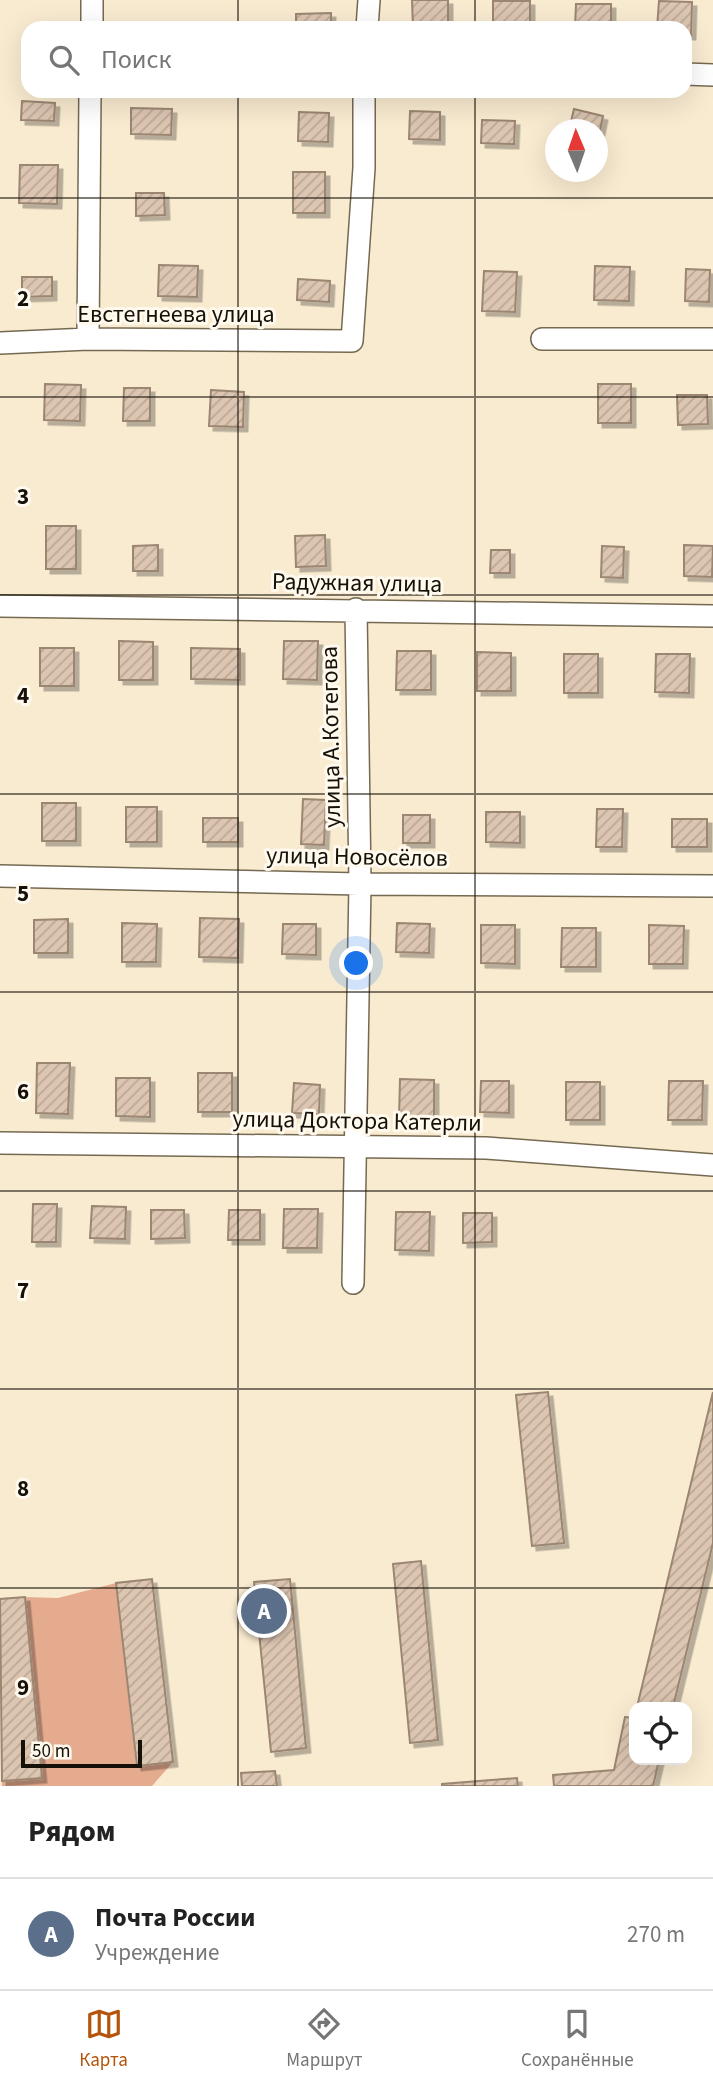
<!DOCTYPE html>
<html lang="ru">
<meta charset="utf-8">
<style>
:root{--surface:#fff;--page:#f6f6f6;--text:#222;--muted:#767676;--line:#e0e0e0;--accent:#b45309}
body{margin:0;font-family:"Source Sans 3",sans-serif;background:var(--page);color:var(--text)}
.controls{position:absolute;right:21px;bottom:21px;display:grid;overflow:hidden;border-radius:14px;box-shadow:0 7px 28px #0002}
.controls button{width:63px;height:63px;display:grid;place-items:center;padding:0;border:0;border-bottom:2px solid var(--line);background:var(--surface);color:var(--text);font:35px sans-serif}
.compass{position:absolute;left:545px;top:119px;width:63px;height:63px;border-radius:50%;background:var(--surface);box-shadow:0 7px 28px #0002;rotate:358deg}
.scale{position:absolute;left:21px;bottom:18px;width:121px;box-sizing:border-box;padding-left:7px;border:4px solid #151108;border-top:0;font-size:19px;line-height:24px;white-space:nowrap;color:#151108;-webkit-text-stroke:5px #fff9ee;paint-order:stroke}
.you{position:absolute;left:357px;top:964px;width:24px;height:24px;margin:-18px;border:5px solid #fff;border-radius:50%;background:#1a73e8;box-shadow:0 0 0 10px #1a73e833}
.badge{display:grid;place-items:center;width:46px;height:46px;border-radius:50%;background:var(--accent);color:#fff;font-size:23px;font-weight:700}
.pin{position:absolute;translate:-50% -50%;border:4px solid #fff;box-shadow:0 2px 7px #0006}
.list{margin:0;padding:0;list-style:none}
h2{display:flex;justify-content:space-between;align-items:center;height:91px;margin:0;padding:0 28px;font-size:30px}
h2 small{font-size:23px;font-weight:400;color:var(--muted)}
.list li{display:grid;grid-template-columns:46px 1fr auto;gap:21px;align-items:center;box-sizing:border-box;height:112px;padding:0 28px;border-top:2px solid var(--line)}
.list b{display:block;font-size:26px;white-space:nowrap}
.list p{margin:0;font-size:23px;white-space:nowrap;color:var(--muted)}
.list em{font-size:23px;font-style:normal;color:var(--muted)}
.icon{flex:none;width:38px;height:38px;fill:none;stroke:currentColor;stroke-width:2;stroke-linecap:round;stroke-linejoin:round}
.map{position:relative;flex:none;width:713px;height:1786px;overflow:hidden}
.search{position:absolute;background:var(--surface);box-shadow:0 7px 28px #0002;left:21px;right:21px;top:21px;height:77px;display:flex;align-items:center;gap:18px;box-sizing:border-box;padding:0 24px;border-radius:21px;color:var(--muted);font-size:26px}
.sheet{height:203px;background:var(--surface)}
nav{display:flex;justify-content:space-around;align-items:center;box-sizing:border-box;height:98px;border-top:2px solid var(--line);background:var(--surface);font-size:19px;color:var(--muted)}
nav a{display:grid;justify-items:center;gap:4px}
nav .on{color:var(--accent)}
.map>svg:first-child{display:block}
.green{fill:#e4ab8f}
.building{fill:url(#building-hatch);stroke:#9b8672;stroke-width:2;filter:url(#shadow)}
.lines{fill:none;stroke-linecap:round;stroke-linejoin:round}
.minor-casing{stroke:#756952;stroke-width:24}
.minor{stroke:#fff;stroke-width:21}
.grid{fill:none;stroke:#151108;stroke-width:2;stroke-opacity:0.55}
.labels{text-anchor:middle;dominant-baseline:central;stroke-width:6;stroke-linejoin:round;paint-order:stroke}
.street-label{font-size:24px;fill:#151108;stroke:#fff9ee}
.grid-label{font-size:23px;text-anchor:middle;font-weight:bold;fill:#151108;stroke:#fff9ee;stroke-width:6;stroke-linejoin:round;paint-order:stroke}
</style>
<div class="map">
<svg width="713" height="1786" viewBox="0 0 713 1786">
<defs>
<pattern id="building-hatch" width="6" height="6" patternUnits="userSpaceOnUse" patternTransform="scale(1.75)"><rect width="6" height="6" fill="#dcc5b1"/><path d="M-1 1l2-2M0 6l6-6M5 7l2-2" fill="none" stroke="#bca897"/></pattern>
<filter id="shadow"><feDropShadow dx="4.5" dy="4.5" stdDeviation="0" flood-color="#0004"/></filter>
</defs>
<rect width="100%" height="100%" fill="#f9ebd0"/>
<path class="green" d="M116,1583l20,182 37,-3 -21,24h-150v-5l40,-4 -17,-180 33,1z"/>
<path class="building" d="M412,0h36v28h-35z
M493,1h37v27h-37z
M659,1l33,1 -1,33h-6v-7h-28z
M576,4h35v24h-36z
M331,13v15h-35v-14z
M22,101l33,2 -1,18 -33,-1z
M131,108l41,1 -1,26 -40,-1z
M574,109l29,7 -5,24v-10h-29z
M410,111l30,1v28l-31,-1z
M299,112l30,1 -1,29 -30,-1z
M482,120l33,1 -1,23 -33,-1z
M20,165h38l-1,39 -38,-1z
M293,172h32v41h-32z
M136,193h28l1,22 -29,1z
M159,265l39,1 -1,31 -39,-1z
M595,266l35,1 -1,34 -35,-1z
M686,269l24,1 -1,32 -24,-1z
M484,271l33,1 -2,40 -33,-1z
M22,277h30v19l-30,1z
M298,279l32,2 -1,21 -32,-2z
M45,384l36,1 -1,36 -36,-1z
M598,384h33v39h-33z
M124,388h26v33h-27z
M211,390l33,2 -1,35 -34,-1z
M677,395h30l1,29 -30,1z
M46,526h30v43h-30z
M325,535l1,31 -30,1 -1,-31z
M158,545v26h-25v-25z
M684,545l29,1 -1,31 -28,-1z
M602,546l22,1 -1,31 -22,-1z
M491,550h19v23h-20z
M119,641l34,1v38h-34z
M284,641h34l-1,39 -34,-1z
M40,648h34v38h-34z
M191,648l49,1v31l-49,-1z
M397,651h34v39h-35z
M477,652l34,1v38h-34z
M564,654h34v39h-34z
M656,654h34l-1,39 -34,-1z
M303,799l23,1 -2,45 -23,-1z
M42,803h34v38h-34z
M126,807h31v35h-31z
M597,809h26l-1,38h-26z
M486,812h34v31l-34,-1z
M403,815h27v28h-27z
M203,818h35v24h-35z
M672,819h35v28h-35z
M200,918l39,1 -1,39 -39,-1z
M68,919v34h-34v-33z
M122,923l35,1 -1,38h-34z
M397,923l33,1 -1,29 -33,-1z
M283,924h33v31l-34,-1z
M481,925h34v39l-34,-1z
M649,925l35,1 -1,38h-34z
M562,928h34v39h-35z
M37,1063h33l-2,51 -32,-1z
M198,1073h34v39h-34z
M116,1078h34v39l-34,-1z
M400,1079l34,1v39l-35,-1z
M481,1081h28v32l-29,-1z
M669,1081h34l-1,39h-34z
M566,1082h34v38h-34z
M294,1083l26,2 -1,29 -27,-1z
M33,1204h24l-1,38h-24z
M92,1206l34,1 -1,32 -35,-1z
M284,1209h34l-1,39h-34z
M151,1210h33l1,28 -34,1z
M229,1210h31v30h-32z
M396,1212h34l-1,39 -34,-1z
M463,1213h29v29l-29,1z
M548,1392l16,151 -32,3 -16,-151z
M713,1392v151l-40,164h-36z
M421,1561l17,179 -28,3 -17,-179z
M152,1579l21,183 -36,4 -21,-183z
M290,1579l16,169 -35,4 -17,-170z
M25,1597l17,181 -40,3 -2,-182z
M625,1717l9,1v42h25l-6,26h-99l-1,-11 61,-5z
M275,1771l2,15h-35l-1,-13z
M517,1778l1,8h-76v-2z"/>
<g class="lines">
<g class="minor-casing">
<path id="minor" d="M92,28v-28
M367,28l2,-28
M685,74l28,1
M88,339l2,-248
M542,339h171
M0,343l88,-4 264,2 12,-173v-77
M0,606l713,10
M0,876l360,8 353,2
M0,1143l486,5 227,17
M353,1283l7,-399 -4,-275"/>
</g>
<use href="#minor" class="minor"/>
</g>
<path class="grid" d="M238,0v28M475,0v28M238,91v1695M475,91v1695M0,198h713M0,397h713M0,595h713M0,794h713M0,992h713M0,1191h713M0,1389h713M0,1588h713"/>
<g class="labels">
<g class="street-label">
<text x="176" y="314">Евстегнеева улица</text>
<text transform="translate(357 583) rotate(1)">Радужная улица</text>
<text transform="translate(331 737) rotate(-91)">улица А.Котегова</text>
<text transform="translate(357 857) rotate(1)">улица Новосёлов</text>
<text transform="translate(357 1121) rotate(1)">улица Доктора Катерли</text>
</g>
</g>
<g class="grid-label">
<text x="23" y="306">2</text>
<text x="23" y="504">3</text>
<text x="23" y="703">4</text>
<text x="23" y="901">5</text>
<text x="23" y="1099">6</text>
<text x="23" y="1298">7</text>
<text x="23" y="1496">8</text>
<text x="23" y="1695">9</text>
</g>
</svg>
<div class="controls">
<button><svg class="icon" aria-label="locate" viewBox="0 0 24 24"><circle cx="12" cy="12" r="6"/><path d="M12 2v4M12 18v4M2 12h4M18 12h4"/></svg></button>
</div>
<svg class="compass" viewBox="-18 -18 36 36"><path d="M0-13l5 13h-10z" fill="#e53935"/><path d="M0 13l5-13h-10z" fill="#767676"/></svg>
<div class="scale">50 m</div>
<div class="you"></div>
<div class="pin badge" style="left:264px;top:1611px;background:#5c6f8a">A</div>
<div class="search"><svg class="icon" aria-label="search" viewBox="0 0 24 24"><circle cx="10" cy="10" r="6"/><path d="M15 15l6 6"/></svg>Поиск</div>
</div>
<section class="sheet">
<h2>Рядом<small></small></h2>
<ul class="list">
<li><span class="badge" style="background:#5c6f8a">A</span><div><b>Почта России</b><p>Учреждение</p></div><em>270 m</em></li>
</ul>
</section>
<nav>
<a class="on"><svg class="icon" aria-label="map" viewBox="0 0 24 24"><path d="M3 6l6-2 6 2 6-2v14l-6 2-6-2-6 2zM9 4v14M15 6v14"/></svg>Карта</a>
<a><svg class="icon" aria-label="directions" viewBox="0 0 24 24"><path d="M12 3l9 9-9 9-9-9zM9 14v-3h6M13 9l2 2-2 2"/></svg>Маршрут</a>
<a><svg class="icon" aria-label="saved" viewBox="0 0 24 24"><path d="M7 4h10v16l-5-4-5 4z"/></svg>Сохранённые</a>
</nav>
